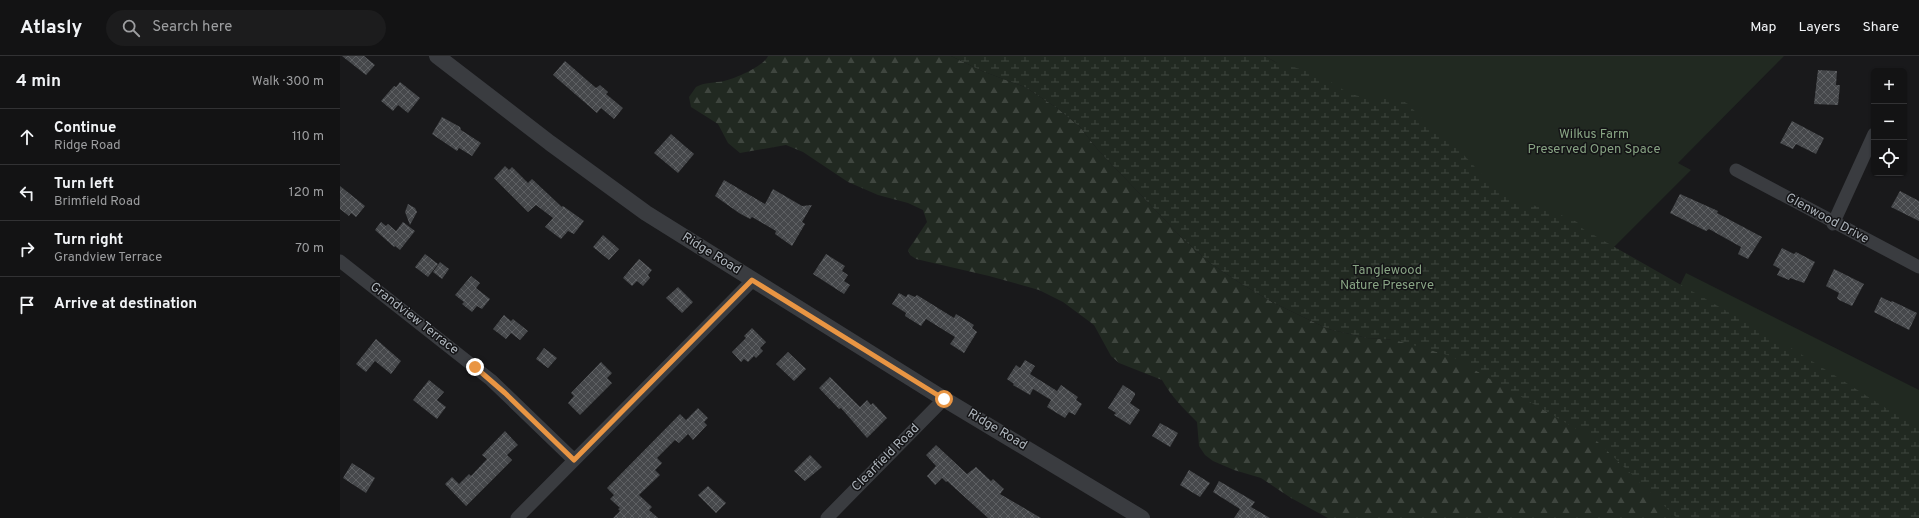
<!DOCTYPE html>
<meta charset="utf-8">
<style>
:root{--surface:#131314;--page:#1c1c1d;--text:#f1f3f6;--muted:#9d9ea0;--line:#323234}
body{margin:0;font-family:Overpass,sans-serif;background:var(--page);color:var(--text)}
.controls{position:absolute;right:12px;top:12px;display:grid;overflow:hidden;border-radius:6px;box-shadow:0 1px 3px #0004}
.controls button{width:36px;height:36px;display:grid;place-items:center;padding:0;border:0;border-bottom:1px solid var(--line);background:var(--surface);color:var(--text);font:20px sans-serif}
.stop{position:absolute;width:12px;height:12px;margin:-9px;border:3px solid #e99543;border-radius:50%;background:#fff}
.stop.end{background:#e99543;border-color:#fff;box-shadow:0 1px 4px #0008}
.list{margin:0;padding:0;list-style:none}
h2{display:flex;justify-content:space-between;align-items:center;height:52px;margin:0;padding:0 16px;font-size:17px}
h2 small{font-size:13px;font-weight:400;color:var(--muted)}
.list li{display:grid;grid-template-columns:26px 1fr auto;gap:12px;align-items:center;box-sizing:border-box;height:56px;padding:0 16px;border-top:1px solid var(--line)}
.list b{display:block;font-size:15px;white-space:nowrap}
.list p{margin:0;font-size:13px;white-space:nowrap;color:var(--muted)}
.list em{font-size:13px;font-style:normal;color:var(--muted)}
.icon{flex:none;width:22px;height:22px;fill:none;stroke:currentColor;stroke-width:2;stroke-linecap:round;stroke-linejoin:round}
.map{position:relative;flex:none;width:1579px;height:462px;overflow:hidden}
header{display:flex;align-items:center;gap:24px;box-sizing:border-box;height:56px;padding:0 20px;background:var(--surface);border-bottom:1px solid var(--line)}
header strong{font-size:19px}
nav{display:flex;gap:22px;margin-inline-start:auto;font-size:14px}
.search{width:280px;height:36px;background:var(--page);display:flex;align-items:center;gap:10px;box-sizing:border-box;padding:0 14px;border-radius:22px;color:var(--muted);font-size:15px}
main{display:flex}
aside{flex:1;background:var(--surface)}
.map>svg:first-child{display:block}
.green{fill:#212921}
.forest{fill:url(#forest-firs)}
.wetland{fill:url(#wetland-marsh)}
.building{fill:url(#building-cross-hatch)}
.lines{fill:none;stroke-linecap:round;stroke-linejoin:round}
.minor{stroke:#3a3c40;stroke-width:13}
.tertiary{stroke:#3a3c40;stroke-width:16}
.route{stroke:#e99543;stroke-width:5}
.labels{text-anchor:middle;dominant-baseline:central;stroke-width:3;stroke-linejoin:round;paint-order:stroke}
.park-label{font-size:13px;fill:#88a484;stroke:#141416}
.street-label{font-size:13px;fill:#acb3ba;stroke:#141416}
</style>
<header>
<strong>Atlasly</strong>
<div class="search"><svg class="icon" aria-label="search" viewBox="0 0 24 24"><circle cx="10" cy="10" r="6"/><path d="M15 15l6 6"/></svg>Search here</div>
<nav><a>Map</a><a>Layers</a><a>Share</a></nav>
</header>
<main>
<aside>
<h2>4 min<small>Walk · 300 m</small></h2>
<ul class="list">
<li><svg class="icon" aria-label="ahead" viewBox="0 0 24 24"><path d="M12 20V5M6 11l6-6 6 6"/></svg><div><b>Continue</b><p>Ridge Road</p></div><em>110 m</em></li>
<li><svg class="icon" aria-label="left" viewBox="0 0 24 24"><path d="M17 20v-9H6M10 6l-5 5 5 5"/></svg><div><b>Turn left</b><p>Brimfield Road</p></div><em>120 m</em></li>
<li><svg class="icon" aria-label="right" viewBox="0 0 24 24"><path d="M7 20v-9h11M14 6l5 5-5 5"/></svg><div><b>Turn right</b><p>Grandview Terrace</p></div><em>70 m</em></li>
<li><svg class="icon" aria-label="arrive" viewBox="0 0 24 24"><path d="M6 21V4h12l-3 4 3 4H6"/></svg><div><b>Arrive at destination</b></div></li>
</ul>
</aside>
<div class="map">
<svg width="1579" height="462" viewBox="0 0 1579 462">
<defs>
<pattern id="forest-firs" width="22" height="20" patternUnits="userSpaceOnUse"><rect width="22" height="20" fill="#212921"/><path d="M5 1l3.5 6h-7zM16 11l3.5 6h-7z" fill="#3f463f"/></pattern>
<pattern id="wetland-marsh" width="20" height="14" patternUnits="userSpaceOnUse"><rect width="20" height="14" fill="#212921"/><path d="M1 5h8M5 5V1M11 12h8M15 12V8" fill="none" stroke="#3f463f"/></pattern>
<pattern id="building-cross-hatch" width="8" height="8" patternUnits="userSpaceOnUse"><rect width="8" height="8" fill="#46484b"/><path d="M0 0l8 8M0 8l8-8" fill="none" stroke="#5e6063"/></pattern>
</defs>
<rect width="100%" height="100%" fill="#19191b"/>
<path class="green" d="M925,0h519l-106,107 13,7 -80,80 69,35 6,-12 233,117v128h-500l-65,-409z"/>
<path class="forest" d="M428,0h183l31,15 43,16 32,21 23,19 18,23 84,88 28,25 30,20 32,19 56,27 39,9 28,2 56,16 146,85 80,77h-349l-37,-20 -30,-20 -27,-8 -21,-9 -8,-6 -6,-9 -2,-24c-13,-13 -26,-26 -35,-42l-43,-17 -8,-7 -17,-31 -31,-23 -24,-12 -50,-14 -73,-17 -6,-4 -2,-5 19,-28 -4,-12 -15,-7 -30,-8 -30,-13 -45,-30 -17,-7 -46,8 -12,-10 -10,-19 -27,-17 -2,-10 7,-10c8,-5 19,-4 28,-6 10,-2 40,-15 44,-25z"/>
<path class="wetland" d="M611,0h314l10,6 43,12 32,20 22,5 23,-2 13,7 25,26 30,24 34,37 26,12 22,5 32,14 6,7 205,117 131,83v89h-242l-80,-77 -146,-85 -56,-16 -28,-2 -39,-9 -56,-27 -32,-19 -30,-20 -28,-25 -84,-88 -18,-23 -23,-19 -32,-21 -43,-16z"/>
<path class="building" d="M2,0h22l11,9 -9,10z
M225,5l31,27 4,-3 8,7 -2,2 17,14 -9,11 -13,-11 -4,5 -44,-38z
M1478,14l19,1 -1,14h4l-2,20 -24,-1z
M60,26l20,16 -12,15 -10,-8 -5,6 -12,-10 13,-15 2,1z
M102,61l18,10 1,3 20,13 -9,13 -13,-8 -2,3 -25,-17z
M1452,65l32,17 -8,16 -20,-10 -3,5 -13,-6z
M331,78l23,20 -16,19 -24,-20z
M165,110l4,4 3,-3 16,16 4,-4 30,28 1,-1 21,15 -10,13 -6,-3 -7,8 -16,-12 8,-9 -17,-13 -8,7 -34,-34z
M384,124l41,24 8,-15 29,17 10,-1 -10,17 3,2 -13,22 -17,-12 1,-3 -24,-14 -2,2 -11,-6 -24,-17z
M0,130l25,20 -9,11 -5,-4 -2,3 -9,-7z
M1560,135l19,10v20l-28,-14z
M1340,138l38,17 -1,2 45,24 -14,22 -10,-5 3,-7 -32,-18 -3,2 -36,-18z
M68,148l7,4 2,4 -7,13 -5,-13z
M41,166l5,4 2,-2 8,7 7,-9 12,9 -15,19 -5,-4 -1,1 -19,-17z
M263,179l16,14 -10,11 -16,-13z
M1442,192l12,6 2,-2 19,10 -11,21 -14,-5 -1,2 -12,-5 3,-6 -7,-4z
M85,198l13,10 -10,13 -13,-10z
M486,198l19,12 -3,5 6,4 -4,6 6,4 -6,9 -31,-20z
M299,203l13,11 -4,5 2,3 -7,8 -6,-5 -5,5 -9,-8z
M100,206l9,7 -7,10 -9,-7z
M1494,213l30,15 -12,22 -13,-6 -2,-2 2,-5 -13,-7z
M131,220l9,7 -4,5 14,11 -8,10 -5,-3 -5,6 -10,-8 2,-2 -9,-7z
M338,231l15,15 -11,11 -16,-15z
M559,237l7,4 2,-3 7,3 2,-2 37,23 2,-4 18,11 -2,3 5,4 -13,21 -14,-9 5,-7 -29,-18 -5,7 -16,-10 1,-3 -14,-9z
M1541,241l10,5 1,-1 25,12 -8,17 -35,-18z
M164,259l7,6 2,-2 15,12 -8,9 -9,-7 -5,6 -13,-10z
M412,272l14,14 -6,6 3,3 -7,7 -2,-2 -6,6 -4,-3 -3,3 -9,-10 14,-14 -2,-2z
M36,283l25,22 -10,13 -16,-13 -9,11 -10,-8z
M204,292l13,10 -9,10 -12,-9z
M448,296l18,17 -12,12 -18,-17z
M685,304l10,6 -5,8 27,17 4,-6 17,12 -2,3 6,4 -7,11 -6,-3 -4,6 -18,-11 4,-7 -18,-11 -3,6 -17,-10 1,-1 -7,-5 9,-14 4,3z
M261,306l11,11 -5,5 5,5 -32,32 -12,-12 6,-7 -3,-3z
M490,321l30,30 7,-7 4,5 2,-2 14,15 -20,20 -26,-30 -2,1 -20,-21z
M89,324l15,12 -7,8 9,7 -9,12 -24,-19z
M783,329l12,8v2l-5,8 10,7 -10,15 -16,-10 2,-2 -8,-5z
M358,352l10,10 -4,4 3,3 -14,15 -5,-6 -9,9 -4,-3 -18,18 5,5 -7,7 5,5 -21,20 13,12 -3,3 9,8h-45l7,-7 -2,-2 2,-1 -10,-9 4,-4 -7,-7 73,-74 6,6z
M820,367l18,10 -8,14 -18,-11z
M165,375l13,14 -11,10 5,5 -46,46 -21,-22 7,-7 7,7 10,-10 2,2 16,-17 -5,-4z
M596,389l31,29 9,-7 15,14 2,-2 11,10 -4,5 41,24h-53l-41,-37 -1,1 -4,-4 -7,7 -8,-9 9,-10 -10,-11z
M470,399l12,12 -17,14 -11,-10z
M12,407l23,15 -9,15 -23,-15z
M849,414l21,13 -10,14 -20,-12z
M879,425l36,21 -4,5 19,11h-36l6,-9 -27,-17z
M368,430l18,17 -10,10 -18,-18z"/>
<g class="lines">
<path class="minor" d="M1396,114l183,97
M1493,168l41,-90
M0,205l151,119 83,80
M177,462l236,-238
M487,462l117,-119"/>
<path class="tertiary" d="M97,0l113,87 96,70 298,186 198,119"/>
</g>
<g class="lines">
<path class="route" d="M135,311l30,26 69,67 178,-180 192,119"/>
</g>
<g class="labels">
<g class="park-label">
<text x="1254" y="79">Wilkus Farm<tspan x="1254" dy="15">Preserved Open Space</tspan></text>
<text x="1047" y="215">Tanglewood<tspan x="1047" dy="15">Nature Preserve</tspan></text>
</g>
<g class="street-label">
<text transform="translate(1487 163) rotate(28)">Glenwood Drive</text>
<text transform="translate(371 198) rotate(32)">Ridge Road</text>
<text transform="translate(74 263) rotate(38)">Grandview Terrace</text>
<text transform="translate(657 374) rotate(31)">Ridge Road</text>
<text transform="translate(546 402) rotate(-45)">Clearfield Road</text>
</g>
</g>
</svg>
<div class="controls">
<button>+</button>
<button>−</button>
<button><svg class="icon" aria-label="locate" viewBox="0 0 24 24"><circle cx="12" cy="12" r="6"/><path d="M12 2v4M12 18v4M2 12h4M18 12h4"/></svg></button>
</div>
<div class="stop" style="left:604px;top:343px"></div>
<div class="stop end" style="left:135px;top:311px"></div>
</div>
</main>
